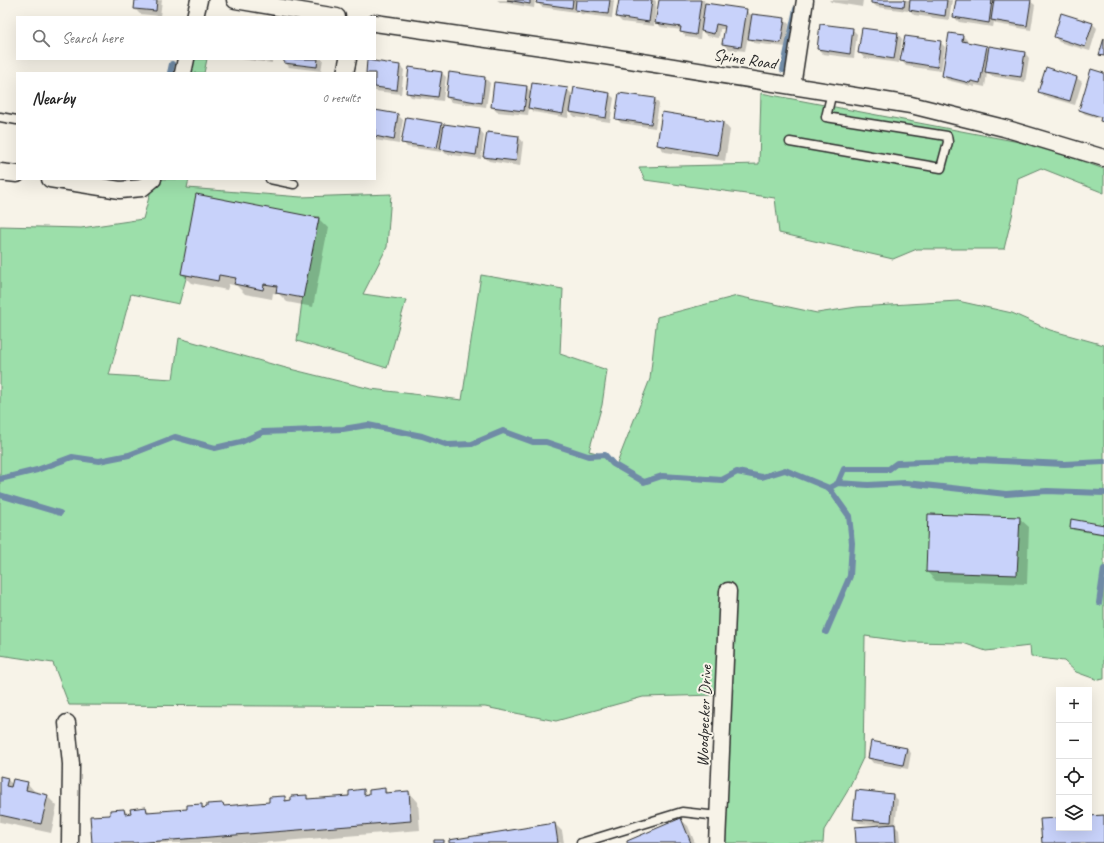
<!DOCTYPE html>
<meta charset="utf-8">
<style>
:root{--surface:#fff;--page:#f6f6f6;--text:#222;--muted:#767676;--line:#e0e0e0}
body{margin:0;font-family:Caveat,sans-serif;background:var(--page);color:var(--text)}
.controls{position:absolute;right:12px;bottom:12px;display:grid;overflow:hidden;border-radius:0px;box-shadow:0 4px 16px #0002}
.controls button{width:36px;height:36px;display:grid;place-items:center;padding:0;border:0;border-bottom:1px solid var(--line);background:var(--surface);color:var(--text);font:20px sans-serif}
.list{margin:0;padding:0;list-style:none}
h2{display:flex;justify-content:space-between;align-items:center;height:52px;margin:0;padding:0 16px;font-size:17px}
h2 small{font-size:13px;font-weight:400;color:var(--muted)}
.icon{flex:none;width:22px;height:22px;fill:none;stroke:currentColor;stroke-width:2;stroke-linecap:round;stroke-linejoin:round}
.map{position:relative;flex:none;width:1104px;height:843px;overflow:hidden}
.search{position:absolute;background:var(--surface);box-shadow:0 4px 16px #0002;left:16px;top:16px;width:360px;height:44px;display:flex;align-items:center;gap:10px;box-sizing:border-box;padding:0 14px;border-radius:0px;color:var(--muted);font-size:15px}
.panel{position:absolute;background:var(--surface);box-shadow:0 4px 16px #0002;left:16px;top:72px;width:360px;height:108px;border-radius:0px}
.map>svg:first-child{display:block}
.green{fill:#9cdfaa;stroke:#64856a}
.shadow{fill:#0003}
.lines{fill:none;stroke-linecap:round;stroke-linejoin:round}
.stream{stroke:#708ba6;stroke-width:6}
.building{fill:#c8d2fa;stroke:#2b2b2b}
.lane-casing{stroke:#2b2b2b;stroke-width:11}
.street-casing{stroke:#2b2b2b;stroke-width:19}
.lane{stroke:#f7f3e8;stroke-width:8}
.street{stroke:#f7f3e8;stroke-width:16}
.labels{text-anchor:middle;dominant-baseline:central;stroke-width:4;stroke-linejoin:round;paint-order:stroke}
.street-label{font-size:17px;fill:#2b2b2b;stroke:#f7f3e8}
</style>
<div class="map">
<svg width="1104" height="843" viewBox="0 0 1104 843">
<rect width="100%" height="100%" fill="#f7f3e8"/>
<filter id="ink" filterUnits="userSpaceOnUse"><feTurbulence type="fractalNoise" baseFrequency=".025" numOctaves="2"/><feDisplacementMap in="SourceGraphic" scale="8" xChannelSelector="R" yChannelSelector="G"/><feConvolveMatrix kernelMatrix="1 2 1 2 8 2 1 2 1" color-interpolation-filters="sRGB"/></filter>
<g filter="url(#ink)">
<path class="green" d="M183,59h24l-3,14h-23z
M761,93l279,53 64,23v24l-63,-25 -23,10 -5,34 -9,37h-87l-24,10 -114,-26 -4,-35 -130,-18 -6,-13 120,-3z
M154,179h35l-2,9 114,9 90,-3 -4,53 -24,47 43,6 -19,68 -90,-27 7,-56 15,-68 -30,-2 -99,49 -11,40 -48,-10 -22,81 64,4 6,-41 107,30 85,21 91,11 19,-125 82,14 -3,65 47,16 -5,35 -13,46 16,4 11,11 34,-87 7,-62 80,-21 80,17 40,-6 101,-6 54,12 38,17 54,15v334l-6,1 -22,-8 -12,-11 -33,-4 -1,-11 -44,5 -23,-8 -54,-1 -44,-6 -2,122 -16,34 -23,38 -1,13h-111l3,-148 -72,2 -87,24 -71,-14 -416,-2 -16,-42 -53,-8v-429l81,2 62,-9z"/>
<path class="shadow" d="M136,0h26l-2,16 -20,-2 -5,-5z
M497,0h38l-1,8 -34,-6z
M538,0h76l-2,18 -31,-4 -4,-4 -1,2 -34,-5 -5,-5z
M620,0h35l1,2 -2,24 -32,-4 -5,-5z
M660,0h44l1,4 41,6 6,6 32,3 5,5 -3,23 -32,-4 -6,-6 -3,14 -17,-2 -5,-5 2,-15h-5l-1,9 -12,-2 -6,-6 -1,9 -14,-2 -5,-7 -20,-3 -5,-5z
M829,0h34l-1,7 -31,-5z
M872,0h37l2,2v-2h41l-3,20 -35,-5 -6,-7v3l-31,-4 -5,-4z
M957,0l73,1 5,4 -4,25 -34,-6 -3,-2 -1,5 -34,-5 -5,-5z
M1062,14l30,9 5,5 -7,23 -31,-9 -4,-5z
M852,29l5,5 -3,24 -31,-4 -5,-5z
M863,29l35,5 4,5 -3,24 -35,-5 -4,-5z
M950,34l13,2 5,5 -1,2 19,4 4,3 35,3 4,5 -4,24 -34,-6 -4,-3 -2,14 -10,-2v2l-28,-7 -4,-4z
M940,42l5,5 -4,24 -35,-5 -4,-5z
M240,59h32v4z
M285,59h38l-2,12 -32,-4 -4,-5z
M400,66l4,4 -3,24 -26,-3v-18h-8z
M1046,68l31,10 5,4 -7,23 -31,-9 -5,-5z
M441,72l5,5 -3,24 -32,-4 -4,-5z
M450,73l35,5 5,5 -4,24 -35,-5 -4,-5z
M1104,74v49l-2,-4 -17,-5 -5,-4z
M527,87l4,5 36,-3 6,6 36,-1 5,4 -4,24 -35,-5 -6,-6 -1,7 -34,-6 -5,-4 -1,7 -31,-3 -5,-5z
M655,99l4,5 -4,24 -34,-5 -5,-5z
M375,111l23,4 5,5 -4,24 -24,-4z
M662,113l61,9 7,8 -5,31 -60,-9 -7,-7z
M441,124l4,3 35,3 4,5 -3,24 -35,-5 -4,-4v2l-35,-5 -4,-5z
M519,137l4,5 -3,24 -31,-5 -5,-4z
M319,219l9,9 -15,79 -26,-5 -8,-8 -6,-1 -1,6 -27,-5 -8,-8 -8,-2 -2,6 -36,-7 -9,-9z
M1019,518l10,9 -2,57 -91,-3 -9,-9z
M1104,526v9l-31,-5 -2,-2z
M906,748l5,5 -3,16 -35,-6 -4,-5z
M0,777l7,2 6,6 14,-2 9,10 11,3 10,10 -6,27 -51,-11z
M384,789l5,5 20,-2 9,10 2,28 -161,13h-166l18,-27 13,-6 5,4 17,-6 5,5 37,-3 13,-5 4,3 18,-4 2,3 45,-4 15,-6 4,5 17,-6 4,4 40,-3 13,-7 5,5z
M893,795l5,5 -3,26 4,4 1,13h-43l26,-18 -24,-2 -5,-5z
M680,819l8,7 7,17h-66z
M555,824l7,7 2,12h-114z"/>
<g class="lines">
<path class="stream" d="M783,70l13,-61
M170,73l2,-9
M0,479l37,-9 35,-13 27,4 30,-6 46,-18 40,11 26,-6 22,-10 80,-3 25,-4 54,11 26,9 24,-1 31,-13 30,11h13l42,14 17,-1 8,9 31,18 18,-6 60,4 15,-8 25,5 23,-7 44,18 9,-5 6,-14h45l8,-6 83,-3 84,4 40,-2
M838,483l30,2 38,-2 100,11 41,-3 57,2
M0,495l60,18
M1099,603l5,-34
M826,632l24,-56 2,-33 -3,-27 -20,-28"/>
</g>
<path class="building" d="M135,0h22l-1,11 -22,-2z
M507,0h23v4z
M537,0h36l-1,8 -36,-5z
M576,0h34l-2,14 -33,-4z
M619,0h33l-3,22 -33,-5z
M659,0h42l-5,35 -16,-3 1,-5 -26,-4z
M871,0h34l-1,7 -33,-4z
M910,0h37l-2,16 -36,-6z
M956,0h36l-3,23 -36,-6z
M994,0h37l-4,26 -36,-6z
M705,3l42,6 -6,38 -19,-3 3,-18 -9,-2 -2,10 -13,-3z
M1061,13l32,10 -8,24 -31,-10z
M752,14l33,4 -4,25 -33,-4z
M820,24l33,4 -3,26 -33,-5z
M862,28l36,5 -4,26 -36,-6z
M949,33l14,2 -1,6 25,5 -7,37 -9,-2 -1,2 -28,-7z
M905,36l36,5 -4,26 -37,-6z
M1104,38v18l-5,-1z
M989,46l36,6 -4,25 -36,-5z
M284,59h34l-1,8 -33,-4z
M367,60l33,5 -3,25 -22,-3v-14h-9z
M409,67l33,5 -4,25 -32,-4z
M1046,67l31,10 -7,24 -32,-9z
M1091,69l13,4v49l-4,-1 1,-4 -22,-7z
M449,72l36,5 -3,26 -36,-6z
M494,82l33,4 -3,25 -33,-4z
M532,83l36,5 -5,26 -35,-6z
M574,87l36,6 -4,25 -36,-6z
M619,93l36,5 -4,26 -36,-5z
M375,110l23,4 -4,26 -19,-4z
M662,112l61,10 -5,33 -61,-10z
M406,117l36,6 -5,25 -36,-5z
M444,124l36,5 -4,26 -36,-6z
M487,132l32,4 -3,25 -33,-4z
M196,194l123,24 -16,80 -27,-5 1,-7 -13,-2 -1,6 -29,-6 2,-6 -17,-3 -1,6 -37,-7z
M928,514l92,3 -3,58 -91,-3z
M1071,519l33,6v9l-34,-6z
M871,741l36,7 -4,17 -35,-7z
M0,776l8,2 -2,8 5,1 2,-8 15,3 -2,8 22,5 -7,29 -41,-9z
M385,788v5l24,-2 2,30 -276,22h-43l-2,-27 20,-1v-5l14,-1 1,5 6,-1 -1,-4 16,-2 1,5 40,-3v-4l15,-1v4l5,-1v-3l16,-1 1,3 45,-4v-5l16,-1v5l6,-1v-4l16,-1v4l42,-3v-5l15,-2v6l5,-1v-4z
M856,790l37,4 -2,28 -38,-3z
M1104,815v28h-62l-2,-24 19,-1v10h30v-12z
M681,818l10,25h-64v-2z
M555,823l3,20h-109v-3z
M895,824l1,19h-40l-1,-16z
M434,840h10v3h-10z"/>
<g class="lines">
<g class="lane-casing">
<path id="lane" d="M0,117l17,3
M790,142l151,26 7,-26 -1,-6 -121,-19 6,-25
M270,179l24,5
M581,843l101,-31 36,4"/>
</g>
<g class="street-casing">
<path id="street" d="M235,0l102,17
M195,17l4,-17
M375,23l230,33 306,49 93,23 100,30
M183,73l3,-14
M345,73l3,-14
M792,86l13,-86
M0,172l17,2
M50,179l70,11 22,-2 11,-9
M67,723l4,41 -1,79
M717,843l11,-252"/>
</g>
<use href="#lane" class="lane"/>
<use href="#street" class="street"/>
</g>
</g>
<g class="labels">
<g class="street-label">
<text transform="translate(745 59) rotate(9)">Spine Road</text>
<text transform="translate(704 716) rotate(-88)">Woodpecker Drive</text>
</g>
</g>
</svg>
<div class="controls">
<button>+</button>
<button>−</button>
<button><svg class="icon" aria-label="locate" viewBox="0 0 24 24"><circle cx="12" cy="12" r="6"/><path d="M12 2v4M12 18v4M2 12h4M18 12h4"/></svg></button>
<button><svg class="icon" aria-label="layers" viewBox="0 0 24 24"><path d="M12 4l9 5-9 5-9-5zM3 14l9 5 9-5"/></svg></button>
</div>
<div class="search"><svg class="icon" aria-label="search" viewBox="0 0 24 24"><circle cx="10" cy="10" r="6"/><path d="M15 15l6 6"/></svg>Search here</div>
<section class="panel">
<h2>Nearby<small>0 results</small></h2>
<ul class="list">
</ul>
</section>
</div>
